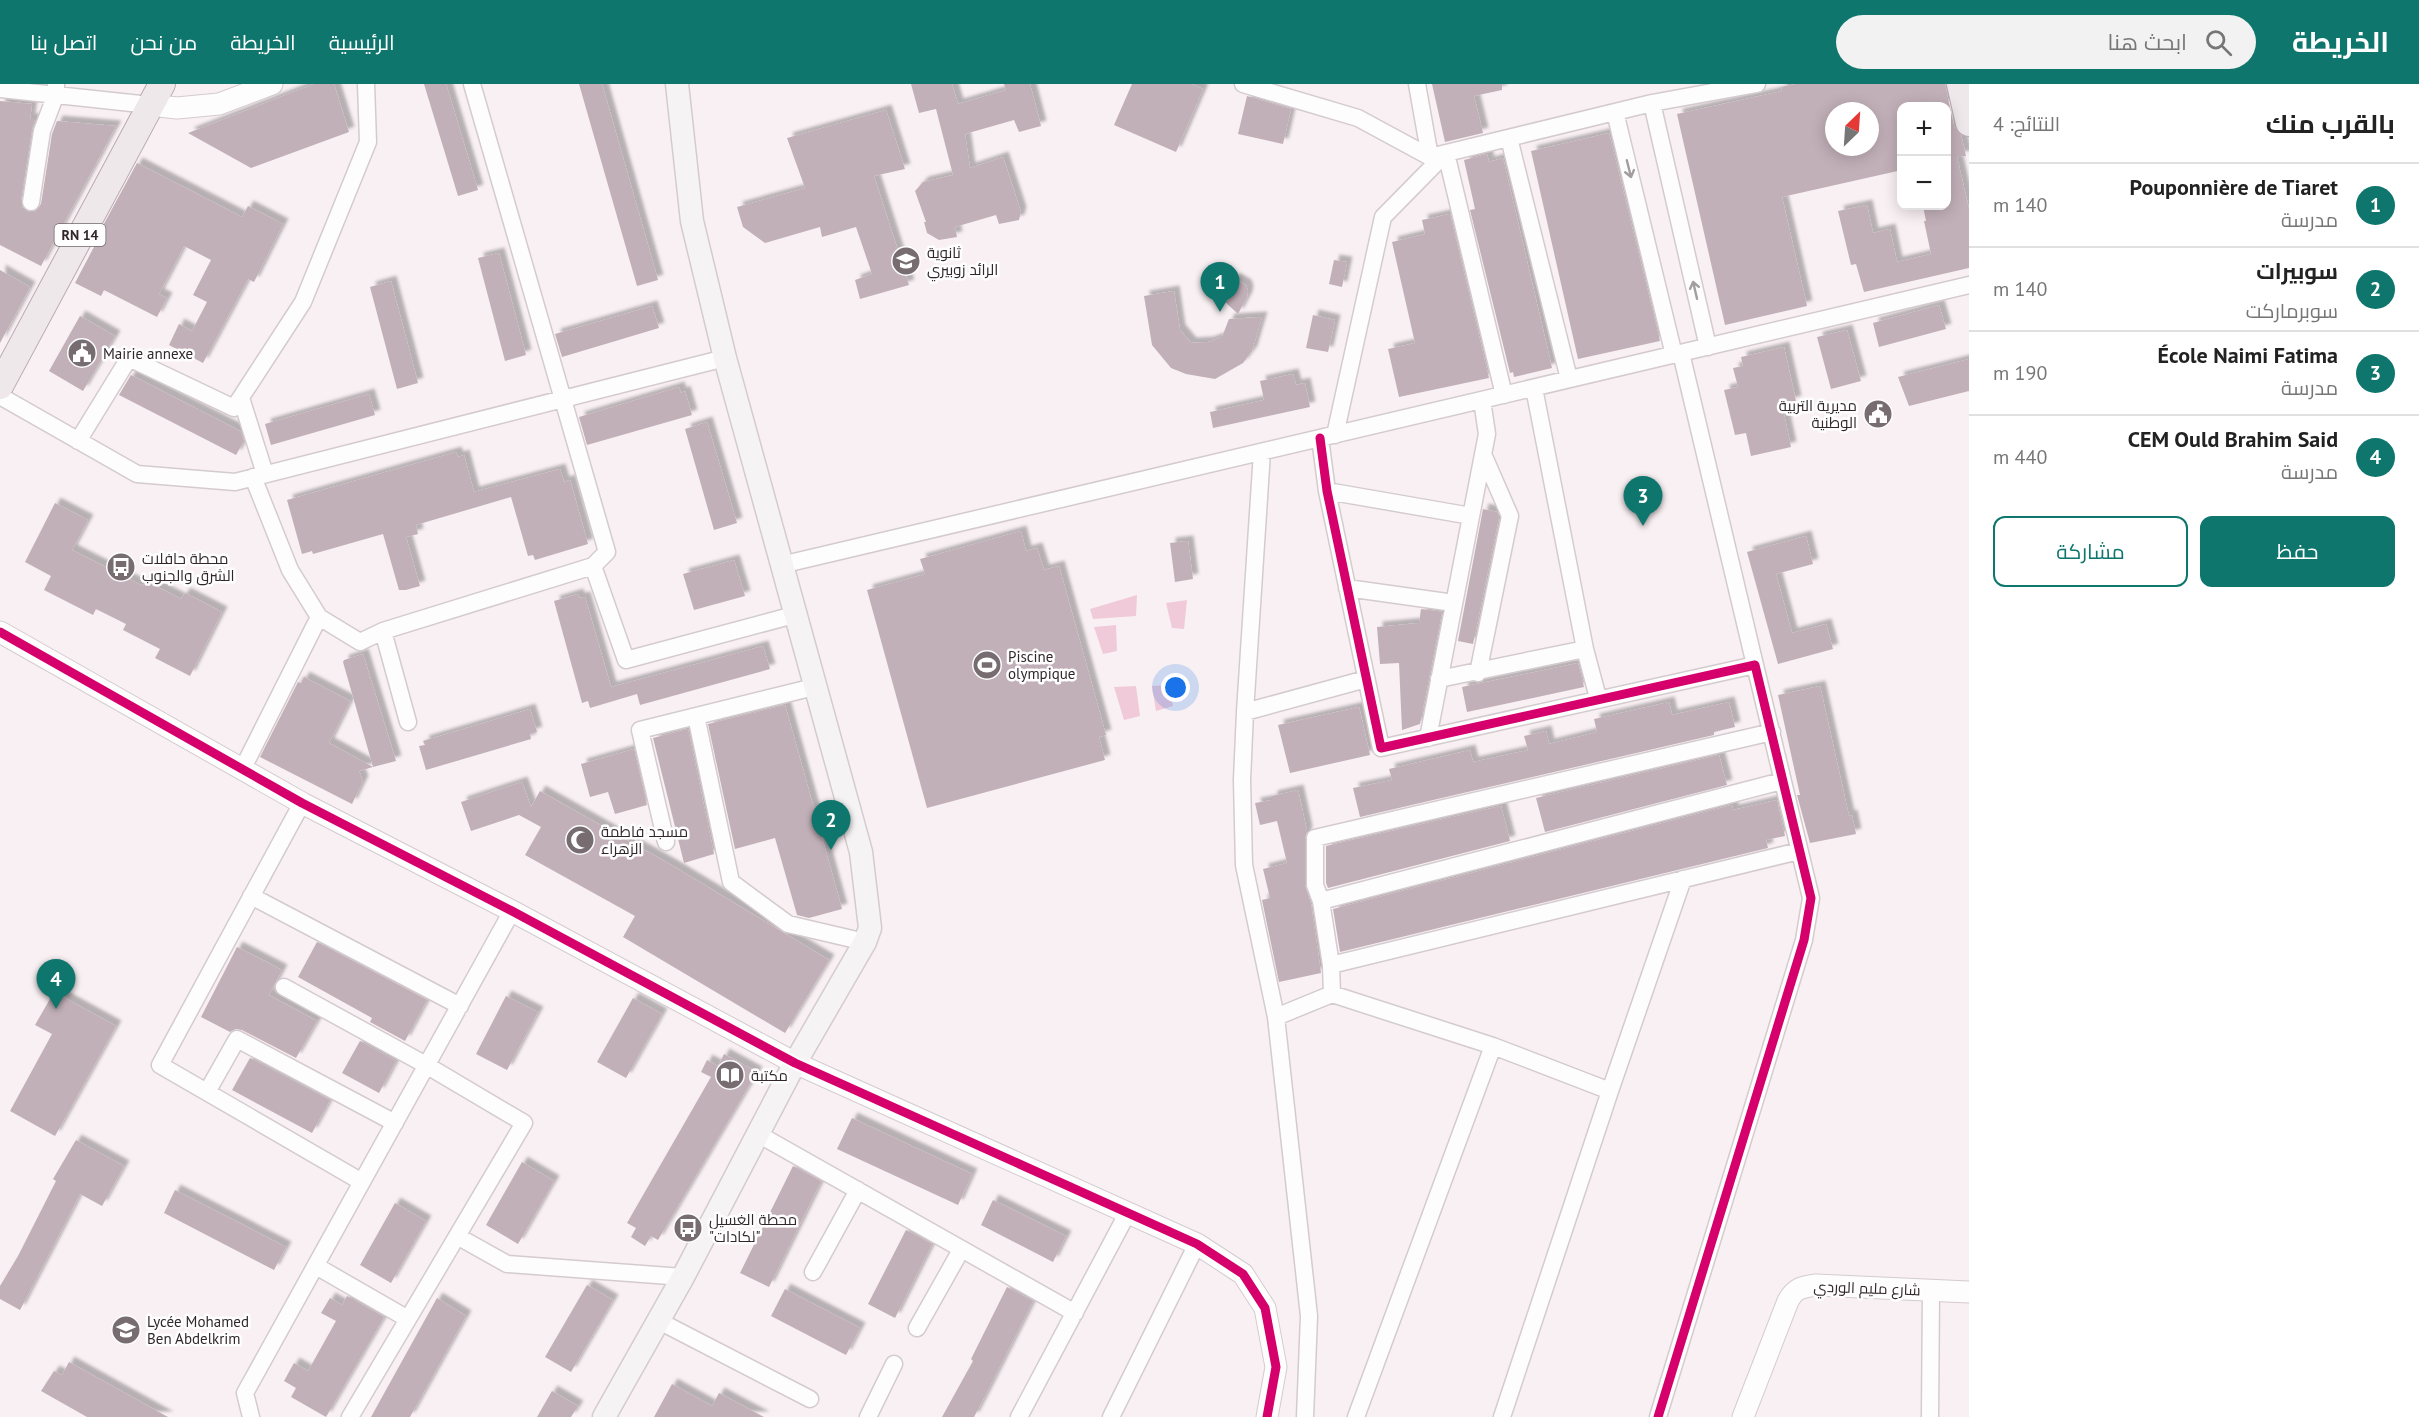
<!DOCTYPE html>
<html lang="ar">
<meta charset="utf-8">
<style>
:root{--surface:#fff;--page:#f2f2f2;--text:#222;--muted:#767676;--line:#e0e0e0;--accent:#0f766e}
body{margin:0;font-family:"PT Sans",Cairo,sans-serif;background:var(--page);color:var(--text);direction:rtl}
.controls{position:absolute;right:18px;top:18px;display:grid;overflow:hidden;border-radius:12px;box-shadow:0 3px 15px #0003}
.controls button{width:54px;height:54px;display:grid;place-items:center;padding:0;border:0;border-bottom:2px solid var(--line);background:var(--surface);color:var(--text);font:30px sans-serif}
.compass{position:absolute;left:1825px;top:18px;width:54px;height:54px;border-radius:50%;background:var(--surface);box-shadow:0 3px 15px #0003;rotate:25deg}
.you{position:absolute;left:1176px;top:604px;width:21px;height:21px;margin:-15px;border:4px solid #fff;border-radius:50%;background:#1a73e8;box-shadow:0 0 0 9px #1a73e833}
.badge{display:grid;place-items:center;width:39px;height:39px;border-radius:50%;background:var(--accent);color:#fff;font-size:20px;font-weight:700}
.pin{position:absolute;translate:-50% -50px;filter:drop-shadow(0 2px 3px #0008)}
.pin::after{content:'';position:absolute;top:32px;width:21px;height:18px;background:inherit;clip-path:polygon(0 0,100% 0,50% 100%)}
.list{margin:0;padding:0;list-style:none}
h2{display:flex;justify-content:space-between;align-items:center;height:78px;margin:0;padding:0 24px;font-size:26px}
h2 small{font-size:20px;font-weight:400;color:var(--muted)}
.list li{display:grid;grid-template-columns:39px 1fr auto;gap:18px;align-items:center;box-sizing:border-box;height:84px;padding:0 24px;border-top:2px solid var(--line)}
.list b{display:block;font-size:22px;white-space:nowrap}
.list p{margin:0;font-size:20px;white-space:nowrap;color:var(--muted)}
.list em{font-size:20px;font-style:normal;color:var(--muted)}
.actions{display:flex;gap:12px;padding:18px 24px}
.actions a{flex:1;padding:14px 0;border:2px solid var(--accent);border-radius:12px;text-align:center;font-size:21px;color:var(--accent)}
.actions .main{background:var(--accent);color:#fff}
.icon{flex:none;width:33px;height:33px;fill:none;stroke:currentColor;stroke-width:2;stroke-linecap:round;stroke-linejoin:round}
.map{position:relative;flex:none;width:1969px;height:1333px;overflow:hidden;direction:ltr}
header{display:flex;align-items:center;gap:36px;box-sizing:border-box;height:84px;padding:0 30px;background:var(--accent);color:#fff}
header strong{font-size:28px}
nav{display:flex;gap:33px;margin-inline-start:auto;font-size:21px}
.search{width:420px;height:54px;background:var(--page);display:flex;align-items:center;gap:15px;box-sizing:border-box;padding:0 21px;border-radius:33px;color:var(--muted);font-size:22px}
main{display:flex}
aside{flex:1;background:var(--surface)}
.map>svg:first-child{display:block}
.green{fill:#f0cad9}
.building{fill:#c2b0b8;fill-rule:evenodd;filter:url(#shadow)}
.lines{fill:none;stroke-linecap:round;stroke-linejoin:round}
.minor-casing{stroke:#d4cbce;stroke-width:19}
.tertiary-casing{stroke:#d4cbce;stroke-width:23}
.secondary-casing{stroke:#d4cbce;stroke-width:25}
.primary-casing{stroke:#b8aab0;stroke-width:28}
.minor{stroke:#fefdfd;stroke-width:16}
.tertiary{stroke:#fefdfd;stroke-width:21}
.secondary{stroke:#f6f3f4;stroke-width:22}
.primary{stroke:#eee8ea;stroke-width:26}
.cycleway-casing{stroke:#fefefe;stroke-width:13}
.cycleway{stroke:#d6006c;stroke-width:9}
.oneway{stroke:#a29d9e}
.labels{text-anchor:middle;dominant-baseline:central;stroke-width:5;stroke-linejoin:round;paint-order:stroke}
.shield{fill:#fefefe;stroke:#6e686a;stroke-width:1.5}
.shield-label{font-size:14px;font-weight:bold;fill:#31272b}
.poi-label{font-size:15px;fill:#31272b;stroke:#fefefe;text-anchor:start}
.street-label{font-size:15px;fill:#31272b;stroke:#fefefe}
</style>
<header>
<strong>الخريطة</strong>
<div class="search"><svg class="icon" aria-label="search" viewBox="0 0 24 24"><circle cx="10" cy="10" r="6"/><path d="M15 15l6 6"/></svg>ابحث هنا</div>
<nav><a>الرئيسية</a><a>الخريطة</a><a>من نحن</a><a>اتصل بنا</a></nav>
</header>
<main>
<aside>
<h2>بالقرب منك<small>النتائج: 4</small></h2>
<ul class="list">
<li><span class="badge">1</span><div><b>Pouponnière de Tiaret</b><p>مدرسة</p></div><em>140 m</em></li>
<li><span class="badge">2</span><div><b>سوبيرات</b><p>سوبرماركت</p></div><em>140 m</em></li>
<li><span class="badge">3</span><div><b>École Naimi Fatima</b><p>مدرسة</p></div><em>190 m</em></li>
<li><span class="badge">4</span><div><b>CEM Ould Brahim Said</b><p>مدرسة</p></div><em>440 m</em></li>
</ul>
<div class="actions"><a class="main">حفظ</a><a>مشاركة</a></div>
</aside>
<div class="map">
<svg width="1969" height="1333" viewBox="0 0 1969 1333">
<defs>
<filter id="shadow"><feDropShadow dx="5.5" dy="-5.5" stdDeviation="1.5" flood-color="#0004"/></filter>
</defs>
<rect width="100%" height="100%" fill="#f9f0f3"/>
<path class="green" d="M1137,511l-1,21 -43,3 -3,-10z
M1187,516l-3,29 -12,-1 -6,-25z
M1116,541l1,26 -14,3 -9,-27z
M1170,601l3,21 -17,5 -4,-25z
M1136,602l4,30 -16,4 -10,-33z"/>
<path class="building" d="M314,0h20l15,48 -98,36 -63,-35z
M424,0h22l32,106 -20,6z
M579,0h23l56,196 -21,6z
M911,0h41l6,20 48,-14 -2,-6h26l11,42 -22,6 -5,-12 -49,14 5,34 33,-11 18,55 -2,8 -20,4 -3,-9 -41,12 2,10 -18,3 -12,-7 -3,-11h2l-11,-31 8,-9 30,-7 -17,-66 -17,4z
M1132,0h59l12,5 -27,63 -62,-27z
M1432,0h70v6l-28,6 9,37 -38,9z
M1796,0h149l9,42 7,9 5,21 -9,1 12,52v59l-105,24 -8,-28 -5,1 -13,-54 29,-6 6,28 17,-4 7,33 34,-8 -7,-33h2l-3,-15h24v-100h-45v64l-120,27 25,109 -82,19 -48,-211 105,-23 -1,-4zM1834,27h36v36h-36z
M1247,12l44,13 -8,35 -45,-10z
M0,17l32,3 -2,15h5l-3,10 -11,71v6l8,6h6l6,-8 11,-70 5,-13 59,5 -75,140 -41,-21z
M886,26l19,59 -31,7 35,109 -49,14 -5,-19 17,-6 -16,-47 -34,10 -2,-10 -55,16 -22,-16 -6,-20 68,-19 -18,-50z
M1609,49l51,208 -82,18 -47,-208z
M1487,70l2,8 14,-4 49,210 -38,9 -1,-5 -3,1 -40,-163 5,-1 -11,-49z
M137,79l105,54 6,-11 35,18 -29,58 -6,-3 -45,84 -34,-18 10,-21 13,7 15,-29 -14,-7 18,-35 -27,-14 -25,48 8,4 -10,19 -53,-27 -3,6 -26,-13 20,-38 -2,-1z
M1450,130l39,164 -90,19 -11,-48 27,-6 -23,-101 33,-8 -3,-14z
M499,169l27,102 -21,6 -27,-103z
M1334,176l13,2 -5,25 -13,-3z
M0,186l30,17 -30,56z
M1236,195l10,6 2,6 -1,6 -9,17 -15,-14 -2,-6 4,-11z
M391,197l27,102 -21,6 -27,-102z
M1174,207l6,39 11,13 17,-1 14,-5 7,-18 33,-2 -10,34 -9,12 -28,16 -29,-5 -15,-6 -19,-23 -8,-49z
M1939,221l7,24 -67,18 -6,-24z
M652,222l7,22 -97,29 -7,-23z
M1313,231l22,5 -7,32 -22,-4z
M80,232l35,20 -32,55 -34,-20z
M1847,246l14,51 -30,8 -14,-52z
M1784,263l12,54 -14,4 9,42 -40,9 -5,-23 -11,2 -11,-45 14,-3 -5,-19 10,-2 -2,-9z
M1969,275v32l-60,15 -11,-29z
M1293,290l3,11 9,-2 5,24 -97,21 -3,-16 54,-12 -4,-19z
M131,291l109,56 4,10 -8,14 -117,-60z
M679,303l2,6 4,-2 7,24 -105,30 -8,-28z
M369,310l6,21 -104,30 -6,-21z
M707,338l30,101 -23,7 -29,-101z
M456,368l2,5 6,-2 10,37 86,-23 4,13 6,-2 18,64 -53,16 -2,-5 -5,1 -17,-59 -95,28 2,9 -12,3 14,49 -14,4h-7l-16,-56 -70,20 -1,-3 -10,3 -15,-54z
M55,419l33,17 -16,30 71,36 3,-5 35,18 4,-6 37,19 -32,64 -35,-18 5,-9 -37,-19 3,-6 -30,-15 -3,6 -49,-25 7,-14 -26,-14z
M1483,425l14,3 2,5 -26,127 -15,-3z
M1021,447l5,20 11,-3 7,22 15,-4 47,169 -7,2 6,23 -178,48 -60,-218 58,-16 -5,-15z
M1806,452l7,28 -37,10 16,59 34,-9 7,25 -55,15 -31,-112z
M1188,457l5,38 -18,3 -5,-39z
M734,476l11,36 -51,14 -11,-36z
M578,510l1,4 6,-1 26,90 152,-41 7,23 -130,36 -3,-11 -47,14 -2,-7 -6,2 -28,-102z
M1421,525l21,3 -22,112 -18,6 -3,-67 -19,1 -3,-37 42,-4z
M363,570l33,107 -23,6 -30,-105 1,-2z
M1578,579l6,24 -117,25 -5,-25z
M304,593l46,24 -21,42 44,24 -14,4 4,10 -11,23 -92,-47 38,-75 3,1z
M1820,602l29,130 3,-1 4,19 -46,9 -13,-48h3l-22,-100z
M1669,618l3,13 57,-13 6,25 -21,5v3l-354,82 -7,-29 39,-8 -3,-11 81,-19 3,12 55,-12 -4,-14 22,-5 3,13 48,-12 -3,-13z
M785,621l57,204 -33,9 -12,-3 -22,-77 -40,11 -27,-125z
M1359,623l11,48 -80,18 -12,-48z
M530,625l7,23 -7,2 1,5 -105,31 -7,-24 6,-1 -2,-4z
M688,645l26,125 -30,9 -31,-125z
M634,665l13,56 -32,9 -7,-22 -18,5 -9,-33z
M1719,671l8,30 -182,47 -9,-34z
M522,698l9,25 9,-16 133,75 156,94 -44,73 -162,-96 12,-21 -110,-61 16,-28 -22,-12 -48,16 -10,-29z
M1298,706l9,41 -2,7v47l6,19 10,69 -42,9 -17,-82 8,-2 -7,-29 24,-6 -10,-42 -17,4 -5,-22 17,-3v-4z
M1777,716l8,36 -19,4 2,8 -428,104 -7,-43 399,-104 1,5z
M1501,722l9,35 -182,47 -2,-5v-37z
M317,858l110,58 -22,41 -35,-19 2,-4 -74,-41z
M237,863l45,23 -13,25 48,26 -21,37 -54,-28 -6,-1 -6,3 -29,-15z
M54,908l62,34 -61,110 -45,-25 42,-77 -17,-9z
M506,912l32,16 -31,58 -31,-16z
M633,914l29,16 -36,64 -29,-16z
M360,957l36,20 -17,32 -37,-20z
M724,970l33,18 -99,168 -7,-4 -6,10 -14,-9 5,-9 -9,-5 84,-146 -10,-5 6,-12 11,6z
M250,974l80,42 -18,33 -80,-43z
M852,1034l120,56 -14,31 -121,-56z
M76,1056l48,26 -22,40 -22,-12 -60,116 -20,-11v-13l18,-30 38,-75 -3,-2z
M522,1078l32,19 -36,63 -32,-19z
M793,1082l28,15 -52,106 -29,-14z
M175,1106l111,57 -12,23 -110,-57z
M993,1116l73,36 -13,26 -72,-37z
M395,1119l31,18 -35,62 -31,-18z
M906,1146l26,14 -37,74 -27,-14z
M587,1201l26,15 -42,72 -26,-15z
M1007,1203l26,14 -47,93 -12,23h-32l31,-56 -2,-2z
M785,1205l75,39 -14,27 -75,-39z
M347,1212l37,21 -58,100 -35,-20 5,-9 -12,-7 10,-18 14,8 28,-50 -15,-8 9,-15 12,7z
M437,1214l29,18 -56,101h-39z
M69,1278l99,55h-81l-46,-26 13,-20 8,4z
M672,1300l40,22 7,-13 45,24h-110z
M552,1307l26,15 -7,11h-34z"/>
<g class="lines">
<g class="minor-casing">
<path id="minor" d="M472,0l135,468 -14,14
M1243,0l115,34 72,39 222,-54 105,-19
M1417,0l13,73
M0,5l150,16
M1652,19l56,244
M1615,28l59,243
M1509,54l60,241
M1446,69l58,242
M31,118l11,-71 14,-37v-9
M1681,269l74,312
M1534,304l51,261
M0,312l137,78 98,8 490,-124
M241,314l24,76
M1335,351l48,-218 62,-63
M1320,354l7,53 54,257 374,-83 56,233 -7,42 -146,477
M78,357l51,-83 105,50 69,-106 65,-160 -2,-58
M1262,368l-17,260 -3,68 2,85 32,152 33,299 -4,101
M253,393l37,93 29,47 41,25 23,-11
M1327,407l144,25
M781,481l1188,-280
M1347,504l107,15
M1478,589l32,-157 -27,-62
M1439,595l146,-30 13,49
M1245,628l121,-33
M696,632l35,166 57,42 77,18
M408,638l-25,-91 210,-65 33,94 168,-45
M1428,654l59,-304 -5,-34
M242,686l77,-153
M302,719l-142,262 202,117
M666,758l-26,-112 174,-43
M251,812l209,110
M1321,817l461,-120
M1331,881l-10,-64 -6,-16v-47l457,-106
M284,903l142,78 98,58 -174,294
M1332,910l161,52 117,45
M1276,933l56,-23 -1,-29 468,-114
M207,1008l30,-53 158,84
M758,1050l317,179
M457,1152l50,28 176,13
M316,1182l92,53
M813,1188l45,-82
M659,1237l151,78
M917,1244l44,-78
M251,1333l-6,-24 267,-482
M868,1333l26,-53
M1019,1333l108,-203
M1111,1333l86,-173
M1356,1333l137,-371
M1502,1333l108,-326 73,-212
M1930,1333l1,-127"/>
</g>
<g class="tertiary-casing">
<path id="tertiary" d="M150,21l27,3 42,-4 53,-20
M0,548l302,171 210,108 283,152 402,181 46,30 22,34 11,59 -9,50
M1743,1333l45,-116c7,-13 14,-14 28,-16l153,7"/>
</g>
<g class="secondary-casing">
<path id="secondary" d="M604,1333l79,-140 112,-214 70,-121 5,-14 -9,-76 -136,-494 -33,-137 -15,-137"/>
</g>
<g class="primary-casing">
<path id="primary" d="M1960,0l9,39
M0,302l162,-302"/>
</g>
<use href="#minor" class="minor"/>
<use href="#tertiary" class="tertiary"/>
<use href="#secondary" class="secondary"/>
<use href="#primary" class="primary"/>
<g class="cycleway-casing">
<path id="cycleway" d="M1320,354l7,53 54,257 374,-83 56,233 -7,42 -146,477
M0,548l302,171 210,108 283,152 402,181 46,30 22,34 11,59 -9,50"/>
</g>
<use href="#cycleway" class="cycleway"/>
</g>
<defs><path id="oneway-shaft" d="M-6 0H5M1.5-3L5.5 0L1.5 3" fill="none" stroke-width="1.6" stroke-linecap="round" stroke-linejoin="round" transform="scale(1.5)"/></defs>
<g class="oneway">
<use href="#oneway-shaft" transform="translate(1629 85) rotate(76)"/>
<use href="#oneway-shaft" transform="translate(1695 206) rotate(-103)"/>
</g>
<defs>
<g id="school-disc" transform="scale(1.5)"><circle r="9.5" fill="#776d71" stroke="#fefefe"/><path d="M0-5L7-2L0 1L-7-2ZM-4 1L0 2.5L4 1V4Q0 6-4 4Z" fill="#fff"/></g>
<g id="civic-disc" transform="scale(1.5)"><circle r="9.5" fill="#776d71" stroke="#fefefe"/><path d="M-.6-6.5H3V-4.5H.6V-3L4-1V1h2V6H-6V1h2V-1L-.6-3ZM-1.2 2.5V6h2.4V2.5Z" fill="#fff"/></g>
<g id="bus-disc" transform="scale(1.5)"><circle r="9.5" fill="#776d71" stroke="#fefefe"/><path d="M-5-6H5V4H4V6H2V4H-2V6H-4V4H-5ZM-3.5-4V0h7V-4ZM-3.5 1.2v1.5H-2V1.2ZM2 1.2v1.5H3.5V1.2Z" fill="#fff"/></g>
<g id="stadium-disc" transform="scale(1.5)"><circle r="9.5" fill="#776d71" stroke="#fefefe"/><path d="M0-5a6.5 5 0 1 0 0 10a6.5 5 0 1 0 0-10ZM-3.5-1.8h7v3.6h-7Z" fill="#fff"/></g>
<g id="mosque-disc" transform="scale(1.5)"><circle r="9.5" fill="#776d71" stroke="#fefefe"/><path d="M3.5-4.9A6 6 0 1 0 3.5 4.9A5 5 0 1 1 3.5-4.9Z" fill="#fff"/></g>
<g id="library-disc" transform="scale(1.5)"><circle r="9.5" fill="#776d71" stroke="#fefefe"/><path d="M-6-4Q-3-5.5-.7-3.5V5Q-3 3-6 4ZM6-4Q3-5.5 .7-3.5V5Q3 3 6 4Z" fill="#fff"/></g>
</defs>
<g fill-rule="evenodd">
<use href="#school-disc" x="906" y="177"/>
<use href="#civic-disc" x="82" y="269"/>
<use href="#civic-disc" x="1878" y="330"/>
<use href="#bus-disc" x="121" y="483"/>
<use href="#stadium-disc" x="987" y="581"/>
<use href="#mosque-disc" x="580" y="756"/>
<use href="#library-disc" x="730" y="991"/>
<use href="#bus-disc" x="688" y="1144"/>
<use href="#school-disc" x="126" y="1246"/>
</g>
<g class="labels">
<rect class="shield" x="54.5" y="140" width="51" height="22" rx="4.5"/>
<g class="shield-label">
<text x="80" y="151">RN 14</text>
</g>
<g class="poi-label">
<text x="927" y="168">ثانوية<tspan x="927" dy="17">الرائد زوبيري</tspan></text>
<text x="103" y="269">Mairie annexe</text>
<text x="1857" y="321" text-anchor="end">مديرية التربية<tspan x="1857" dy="17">الوطنية</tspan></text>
<text x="142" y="474">محطة حافلات<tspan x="142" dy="17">الشرق والجنوب</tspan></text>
<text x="1008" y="572">Piscine<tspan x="1008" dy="17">olympique</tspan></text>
<text x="601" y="747">مسجد فاطمة<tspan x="601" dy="17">الزهراء</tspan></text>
<text x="751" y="991">مكتبة</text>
<text x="709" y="1135">محطة الغسيل<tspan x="709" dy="17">"لكادات"</tspan></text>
<text x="147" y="1237">Lycée Mohamed<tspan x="147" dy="17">Ben Abdelkrim</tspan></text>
</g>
<g class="street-label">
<text transform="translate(1867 1204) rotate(2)">شارع مليم الوردي</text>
</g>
</g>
</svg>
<div class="controls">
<button>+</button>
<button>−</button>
</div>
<svg class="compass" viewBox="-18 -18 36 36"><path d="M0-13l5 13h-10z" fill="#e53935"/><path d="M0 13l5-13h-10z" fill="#767676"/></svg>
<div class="you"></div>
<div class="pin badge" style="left:1220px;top:228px">1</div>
<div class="pin badge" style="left:831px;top:766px">2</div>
<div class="pin badge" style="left:1643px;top:442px">3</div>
<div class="pin badge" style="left:56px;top:925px">4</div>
</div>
</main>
